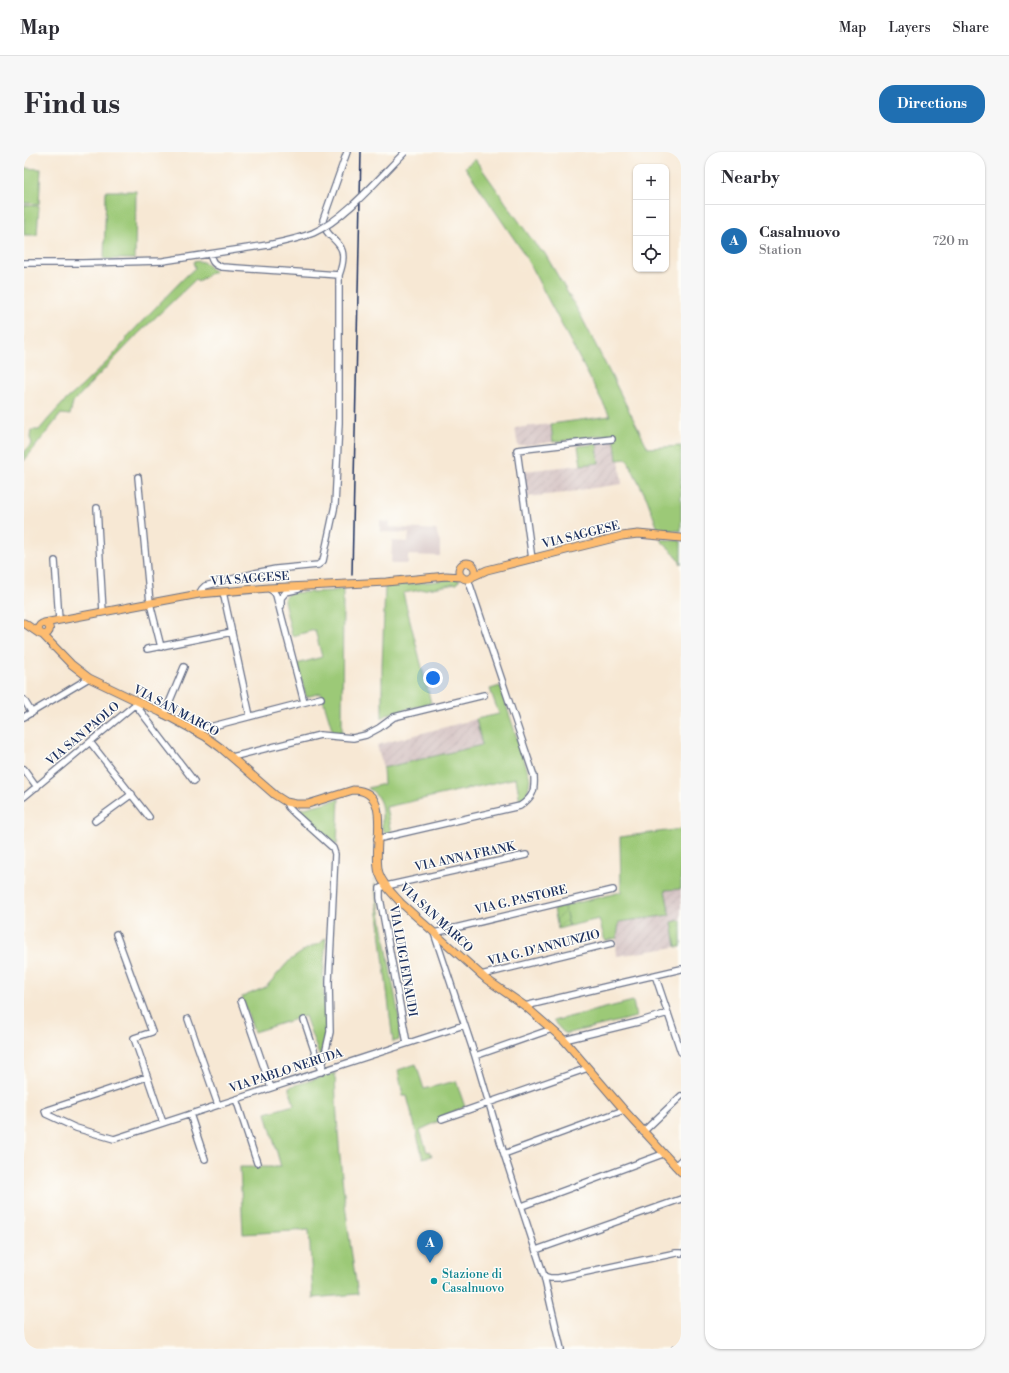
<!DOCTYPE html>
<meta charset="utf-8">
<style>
:root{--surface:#fff;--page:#f7f7f7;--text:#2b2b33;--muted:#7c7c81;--line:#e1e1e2;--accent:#1f6fb2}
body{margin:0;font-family:"Libre Bodoni",serif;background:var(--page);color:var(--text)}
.controls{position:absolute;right:12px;top:12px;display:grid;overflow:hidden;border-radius:8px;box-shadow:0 1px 3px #0004}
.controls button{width:36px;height:36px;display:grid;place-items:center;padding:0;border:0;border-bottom:1px solid var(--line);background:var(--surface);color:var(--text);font:20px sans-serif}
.you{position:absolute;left:409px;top:526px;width:14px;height:14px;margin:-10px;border:3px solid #fff;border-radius:50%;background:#1a73e8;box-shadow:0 0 0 6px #1a73e833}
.badge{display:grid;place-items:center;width:26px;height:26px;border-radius:50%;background:var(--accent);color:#fff;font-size:13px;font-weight:700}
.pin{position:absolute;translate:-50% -33px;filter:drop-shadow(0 1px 2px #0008)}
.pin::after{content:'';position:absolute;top:21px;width:14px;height:12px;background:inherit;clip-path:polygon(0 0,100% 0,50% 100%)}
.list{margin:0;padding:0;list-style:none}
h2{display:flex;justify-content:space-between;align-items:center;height:52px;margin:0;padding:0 16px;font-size:17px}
h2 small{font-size:13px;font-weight:400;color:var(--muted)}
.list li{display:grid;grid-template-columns:26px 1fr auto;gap:12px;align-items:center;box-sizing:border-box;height:72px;padding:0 16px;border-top:1px solid var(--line)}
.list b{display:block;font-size:15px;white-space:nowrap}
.list p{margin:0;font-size:13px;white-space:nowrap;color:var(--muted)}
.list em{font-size:13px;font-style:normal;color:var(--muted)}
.icon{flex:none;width:22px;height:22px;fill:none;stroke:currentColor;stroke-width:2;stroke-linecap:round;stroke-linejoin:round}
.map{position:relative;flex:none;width:657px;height:1197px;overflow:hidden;border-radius:16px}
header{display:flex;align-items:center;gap:24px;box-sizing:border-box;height:56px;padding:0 20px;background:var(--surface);border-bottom:1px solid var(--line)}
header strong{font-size:19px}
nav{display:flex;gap:22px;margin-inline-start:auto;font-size:14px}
.intro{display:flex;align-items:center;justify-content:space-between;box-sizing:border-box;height:96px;padding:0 24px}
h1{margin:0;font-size:28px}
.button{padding:10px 18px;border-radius:16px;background:var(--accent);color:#fff;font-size:14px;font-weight:700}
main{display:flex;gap:24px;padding:0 24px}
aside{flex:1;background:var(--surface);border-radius:16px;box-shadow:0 1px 3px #0004}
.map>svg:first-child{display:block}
.industrial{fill:url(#industrial-furrows)}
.railway{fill:#d2bfc0}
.grass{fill:#9cc977;stroke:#5c7c6a}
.garden{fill:url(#garden-furrows);stroke:#5c7c6a}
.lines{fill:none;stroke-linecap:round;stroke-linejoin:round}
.minor-casing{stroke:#687087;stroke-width:8}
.major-casing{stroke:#687087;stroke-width:9}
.minor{stroke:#fff;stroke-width:5.5}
.major{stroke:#fdbc6f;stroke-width:7}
.rail{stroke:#1b2f5e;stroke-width:1.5}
.minor-bridge-casing{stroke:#687087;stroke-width:8;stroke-linecap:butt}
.minor-bridge{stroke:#fff;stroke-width:5.5}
.culture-dot{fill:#0f9aa8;stroke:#fdfcf7;stroke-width:1.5}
.labels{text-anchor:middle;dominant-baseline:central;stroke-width:3;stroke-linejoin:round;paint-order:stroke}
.street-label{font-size:12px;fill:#1b2f5e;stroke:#fdfcf7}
.culture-label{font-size:12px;fill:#0d838f;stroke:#fdfcf7;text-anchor:start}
</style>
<header>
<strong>Map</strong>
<nav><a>Map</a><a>Layers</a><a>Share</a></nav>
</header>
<div class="intro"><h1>Find us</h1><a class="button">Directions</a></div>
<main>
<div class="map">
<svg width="657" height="1197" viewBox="0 0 657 1197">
<defs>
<pattern id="industrial-furrows" width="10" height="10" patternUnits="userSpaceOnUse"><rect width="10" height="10" fill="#d2bfc0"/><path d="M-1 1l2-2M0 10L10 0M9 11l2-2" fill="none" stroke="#b4a4a7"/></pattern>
<pattern id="garden-furrows" width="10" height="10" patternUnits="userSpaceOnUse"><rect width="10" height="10" fill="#9cc977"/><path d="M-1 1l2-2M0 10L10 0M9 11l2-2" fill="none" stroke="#7ea465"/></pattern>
</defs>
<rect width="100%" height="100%" fill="#fdfcf7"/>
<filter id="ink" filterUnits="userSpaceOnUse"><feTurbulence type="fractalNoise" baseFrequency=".025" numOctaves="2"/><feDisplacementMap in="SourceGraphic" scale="8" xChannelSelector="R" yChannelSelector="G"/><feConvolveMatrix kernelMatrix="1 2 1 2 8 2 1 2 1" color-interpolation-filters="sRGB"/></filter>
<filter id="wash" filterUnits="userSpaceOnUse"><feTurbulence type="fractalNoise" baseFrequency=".012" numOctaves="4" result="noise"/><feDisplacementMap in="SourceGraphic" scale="16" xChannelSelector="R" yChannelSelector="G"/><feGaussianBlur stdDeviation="0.9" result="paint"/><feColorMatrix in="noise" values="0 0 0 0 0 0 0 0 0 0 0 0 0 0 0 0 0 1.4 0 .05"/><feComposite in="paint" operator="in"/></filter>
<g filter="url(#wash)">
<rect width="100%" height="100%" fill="#f7e8d4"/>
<path class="industrial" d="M527,272l2,18 -35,4 -3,-18z
M590,282l3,26h2l3,24 -36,5 -21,4 -38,4 -3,-26 74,-8 -2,-27z
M452,567l7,26 -100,23 -6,-23z
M657,737v31l-9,3 4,24 -59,9 -1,-13 3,-21 51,-7 -5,-25z"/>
<path class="railway" d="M356,369l10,1v5l46,3 4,13v13l-32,-1v9h-17l1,-23 16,1 1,-9 -29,-1z"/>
<path class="grass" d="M451,7l60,85 5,6 4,2 36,62 68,134 33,-2v85l-23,-2 -11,-30 -20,-40 -10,1 -3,-26 -61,8 -2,-18 59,-8 -87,-164 -58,-85z
M0,16l17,1 -2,35 -15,-1z
M82,39h30l-1,68h-31z
M0,53l15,1 -2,29h-13z
M174,109l6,1 11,10 -6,2 -11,8 -3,-2 -56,53 -66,69 -3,13 -9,-1 -37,47v-8l8,-10 -2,-5 1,-8h8l11,-13 16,-17 15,-13 29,-28 15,-18 3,-5 56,-58 11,-10 -2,-6z
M573,292l2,19 -18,2 -3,-19z
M635,387l22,2v23l-6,-10z
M430,427l6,1 -4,4 -53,9 28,110 -43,11 -6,4v-52l3,-79z
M319,437l-1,144 -9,-1 -12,-39 -15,4 -9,-33 25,-7 -7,-27 -23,6 -8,-35c0,-5 3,-7 7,-8l42,-2z
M476,534l30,92c-1,10 -2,17 -10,23l-4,-23 -130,29 5,26h-5l-3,-2c-2,-4 -1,-8 -1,-13 1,-13 -3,-23 -14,-30l16,-4 -1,-16 99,-23 -6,-26 23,-5 -9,-25z
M315,647l-2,46 -40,-35z
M657,677v60l-16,1 5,25 -51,7 -2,16 -12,3 -6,-22 -30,7 -5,-20 57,-14 -1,-55z
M350,727l26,144 -1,17 -6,2z
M657,768v27h-5l-4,-25z
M302,785l-3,41 3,52 -6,28 -15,-42 -51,16 -12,-35 24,-10 23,-26 16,-11 17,-8z
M609,849l3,16 -71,17 -12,-13z
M392,912l8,25c11,-3 21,-5 32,-8l9,26 -25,10 1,3 -21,10 7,22 3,-1 2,5 -9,2 -16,-62h-4l-5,-26z
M311,921c2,74 11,148 23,221l-45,4 -4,-68 -66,4 -3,-67h41l-15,-54 28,-8 -5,-18z"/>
<path class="garden" d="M540,754l5,20 -11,3 -4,-20z"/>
</g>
<g filter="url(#ink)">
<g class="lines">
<g class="minor-casing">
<path id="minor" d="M186,102c2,8 4,11 12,13l117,8
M0,111h58l81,-2 105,-16
M114,325l12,126 11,44
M73,356l6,104
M508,407l-15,-109 95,-11
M31,409l4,59
M244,436l6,4 2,3 28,107
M199,440l27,124
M175,442l3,-5 3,-3 50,-13 21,-4 42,-4 5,-4 12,-56 4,-82v-148c14,-38 -14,-31 -16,-55l24,-68
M257,454v-8l5,-6 13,-3
M123,497l85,-17
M0,548l8,13
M111,552l59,77
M140,563l20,-48
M0,565l65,-39
M170,579l127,-33
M66,590l59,75
M208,605l88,-22 33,3 13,-3 13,-7 15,-11 90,-22
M0,617l13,18
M0,645l114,-95
M262,650l2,5 6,6 39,35 2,6 -6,128 1,50 -9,40
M71,669l37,-27
M353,687l143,-33c13,-9 15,-15 14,-30l-66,-197
M92,782l36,98 -18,6 29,85
M457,823l131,-32
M631,823l26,77
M593,832l64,-15
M217,849l30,87
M501,854l88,-21
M164,867l30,86
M280,868l17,51
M540,888l74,-18 30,-9
M383,891l-27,-145v-10l6,-2 140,-31
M451,904l77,-27
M123,925l-102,34 1,3 30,14 38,11 350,-114
M212,947l21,64
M166,962l15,45
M418,967l146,-51
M619,980l38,-36
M480,1002l120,-44
M651,1014l6,-6
M498,1054l141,-52
M512,1098l145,-51
M520,1124l6,2h8l118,-25h5
M537,1197l-17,-73 -40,-122 -29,-98 -41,-123 179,-43
M651,1197l6,-1"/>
</g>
<g class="major-casing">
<path id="major" d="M435 419a8 8 0 1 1 16 0a8 8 0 1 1-16 0Z
M450,424l13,-6 135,-34 16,-2 43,4
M0,471l16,11
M20,471l155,-29 69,-6 118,-6 60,-6 16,1
M14.5 477a5.5 5.5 0 1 1 11 0a5.5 5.5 0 1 1-11 0Z
M18,482l29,30 18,14 71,34 46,25 15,11 54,47 11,7 10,2h12l45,-14c42,0 18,58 26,83 4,12 14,21 22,30l85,76 39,27 39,34 60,70 57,62"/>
</g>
<use href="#minor" class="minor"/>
<use href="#major" class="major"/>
<path class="rail" d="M328,423l9,-423"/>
<g class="minor-bridge-casing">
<path id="minor-bridge" d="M244,93c15,-3 30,-6 45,-12 33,-15 66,-55 92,-81"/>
</g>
<use href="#minor-bridge" class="minor-bridge"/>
</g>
</g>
<circle class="culture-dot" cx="410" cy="1129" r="4"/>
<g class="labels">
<g class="street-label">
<text transform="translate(557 383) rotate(-14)">VIA SAGGESE</text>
<text transform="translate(226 427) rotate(-4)">VIA SAGGESE</text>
<text transform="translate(152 559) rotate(28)">VIA SAN MARCO</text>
<text transform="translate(59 582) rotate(-40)">VIA SAN PAOLO</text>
<text transform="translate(441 705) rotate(-12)">VIA ANNA FRANK</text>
<text transform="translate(497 748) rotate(-13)">VIA G. PASTORE</text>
<text transform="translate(412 766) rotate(43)">VIA SAN MARCO</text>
<text transform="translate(520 796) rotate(-14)">VIA G. D'ANNUNZIO</text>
<text transform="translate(379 809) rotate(80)">VIA LUIGI EINAUDI</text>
<text transform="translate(262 919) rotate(-18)">VIA PABLO NERUDA</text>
</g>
<g class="culture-label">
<text x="418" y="1122">Stazione di<tspan x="418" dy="14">Casalnuovo</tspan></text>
</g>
</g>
</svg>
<div class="controls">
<button>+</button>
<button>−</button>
<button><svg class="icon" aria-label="locate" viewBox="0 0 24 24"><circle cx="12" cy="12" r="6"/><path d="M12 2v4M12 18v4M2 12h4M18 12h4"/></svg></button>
</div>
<div class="you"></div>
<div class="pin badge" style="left:406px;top:1111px">A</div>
</div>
<aside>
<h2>Nearby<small></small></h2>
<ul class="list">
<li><span class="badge">A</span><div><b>Casalnuovo</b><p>Station</p></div><em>720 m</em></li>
</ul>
</aside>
</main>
